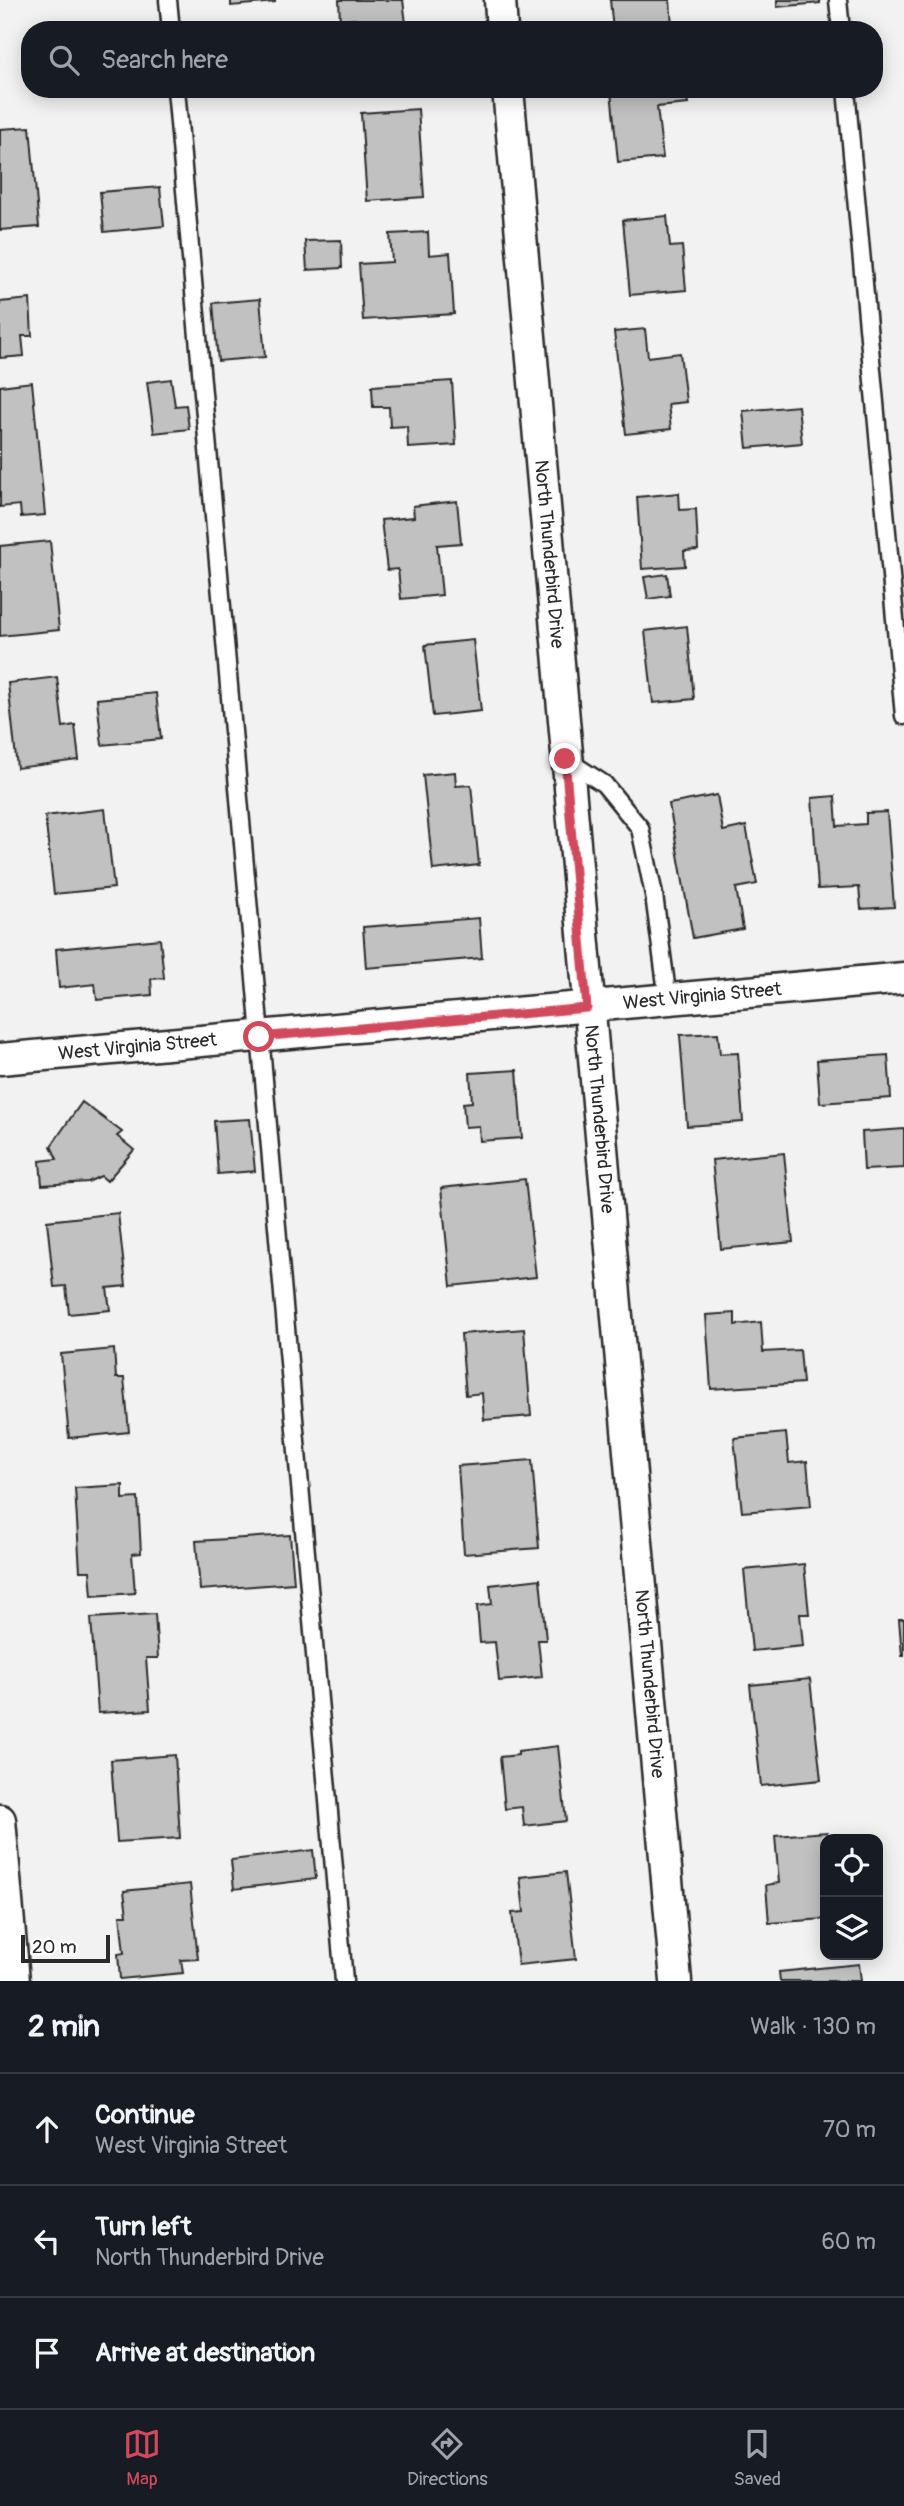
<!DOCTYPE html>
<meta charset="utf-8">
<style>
:root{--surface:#171b24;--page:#20242c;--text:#f1f3f6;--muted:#9ea1a6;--line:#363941;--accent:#d1495b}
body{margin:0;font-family:Pangolin,sans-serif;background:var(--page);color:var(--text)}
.controls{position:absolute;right:21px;bottom:21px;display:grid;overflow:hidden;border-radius:14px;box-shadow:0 4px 18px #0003}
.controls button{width:63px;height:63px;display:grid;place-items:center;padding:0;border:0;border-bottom:2px solid var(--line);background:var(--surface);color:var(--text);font:35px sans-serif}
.scale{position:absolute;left:21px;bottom:18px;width:89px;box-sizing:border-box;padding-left:7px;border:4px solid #2b2b2b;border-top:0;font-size:19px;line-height:24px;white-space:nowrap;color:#2b2b2b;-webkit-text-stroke:5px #fff;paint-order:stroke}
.stop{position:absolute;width:21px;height:21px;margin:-16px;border:5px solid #d1495b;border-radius:50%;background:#fff}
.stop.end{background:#d1495b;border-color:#fff;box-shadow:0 2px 7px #0008}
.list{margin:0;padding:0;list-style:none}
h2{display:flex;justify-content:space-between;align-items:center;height:91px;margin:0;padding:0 28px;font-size:30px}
h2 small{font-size:23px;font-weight:400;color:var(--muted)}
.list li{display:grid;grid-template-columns:46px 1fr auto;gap:21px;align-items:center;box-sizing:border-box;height:112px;padding:0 28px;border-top:2px solid var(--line)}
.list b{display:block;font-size:26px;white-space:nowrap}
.list p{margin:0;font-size:23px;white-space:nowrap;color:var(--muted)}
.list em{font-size:23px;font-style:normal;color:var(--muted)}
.icon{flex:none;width:38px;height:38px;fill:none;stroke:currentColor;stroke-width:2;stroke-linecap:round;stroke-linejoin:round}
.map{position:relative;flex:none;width:904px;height:1981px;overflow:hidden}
.search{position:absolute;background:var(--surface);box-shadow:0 4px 18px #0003;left:21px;right:21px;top:21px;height:77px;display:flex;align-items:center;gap:18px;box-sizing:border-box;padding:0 24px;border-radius:28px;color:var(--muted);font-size:26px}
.sheet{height:427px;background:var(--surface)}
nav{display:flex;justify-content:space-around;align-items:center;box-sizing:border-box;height:98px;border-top:2px solid var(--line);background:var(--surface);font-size:19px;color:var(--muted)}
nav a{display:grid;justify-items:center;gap:4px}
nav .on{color:var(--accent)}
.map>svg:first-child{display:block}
.building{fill:#c1c1c1;stroke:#2b2b2b;stroke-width:2}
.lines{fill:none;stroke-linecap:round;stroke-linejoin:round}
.lane-casing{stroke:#2b2b2b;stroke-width:21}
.street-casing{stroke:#2b2b2b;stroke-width:35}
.lane{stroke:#fff;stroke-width:16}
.street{stroke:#fff;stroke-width:30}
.route{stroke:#d1495b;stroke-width:9}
.labels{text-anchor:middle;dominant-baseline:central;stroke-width:6;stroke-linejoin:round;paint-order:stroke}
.street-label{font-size:19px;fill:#2b2b2b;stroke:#fff}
</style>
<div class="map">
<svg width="904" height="1981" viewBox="0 0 904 1981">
<rect width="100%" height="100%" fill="#f2f2f2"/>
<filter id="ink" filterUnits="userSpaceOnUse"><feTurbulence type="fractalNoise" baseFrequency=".0143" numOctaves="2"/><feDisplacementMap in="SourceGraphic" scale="14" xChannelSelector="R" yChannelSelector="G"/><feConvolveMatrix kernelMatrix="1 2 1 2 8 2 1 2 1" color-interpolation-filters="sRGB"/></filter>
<g filter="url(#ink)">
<path class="building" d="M231,0h44v2l-44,4z
M339,0h64l3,24 -8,1 1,5h-43l-1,-11 -15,1z
M610,0h60l2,25 -59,5z
M777,0h43v3l-43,4z
M629,89h57l2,15 -31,3 6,51 -45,4 -7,-71z
M418,109l6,88 -57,4 -6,-88z
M30,127l9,100 -39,3v-101z
M160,187l4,39 -60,6 -4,-40z
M667,216l3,31 12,-1 4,44 -56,5 -7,-75z
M428,232l1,23 21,-2 4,61 -91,6 -4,-56 33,-2 -2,-28z
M341,240l1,28 -35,2 -2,-29z
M30,299l2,37h-10l2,20 -24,2v-56z
M260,299l5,58 -47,4 -5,-58z
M645,329l3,28 32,-4 6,49 -18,2 3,25 -45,5 -12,-102z
M171,379l4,27 11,-1 3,24 -35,4 -7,-51z
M452,381l4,64 -48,3 -1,-22 -17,1 -1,-20h-16l-1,-21z
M32,382l13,133 -24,2 -1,-12 -20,2v-121z
M798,406l4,37 -55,5 -4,-37z
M679,493l1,17 16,-1 2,41 -14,1 1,15 -43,3 -5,-72z
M457,501l4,42 -24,2 5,50 -41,4 -3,-30 -11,1 -6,-50 33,-3 -1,-11z
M50,541l9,89 -59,6v-90z
M667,574l3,22 -22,3 -4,-22z
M687,626l7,73 -41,4 -8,-72z
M473,640l8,71 -48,5 -8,-71z
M57,677l6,50 12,-2 4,35 -62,8 -9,-85z
M156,693l5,46 -59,6 -5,-46z
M455,772l1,14 15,-1 8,80 -46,5 -10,-95z
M717,795l6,36 23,-5 11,58 -21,4 7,41 -50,9 -24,-134z
M835,796l2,30 29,-2v-11l21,-1 7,95 -33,2 -2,-22 -41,2 -6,-91z
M105,809l9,79 -60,6 -9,-78z
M479,918l3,40 -116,10 -3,-41z
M160,939l4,39 -13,1 1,16 -55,5 -2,-16 -36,4 -3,-39z
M718,1033l2,21 18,-1 5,69 -56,4 -7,-91z
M888,1055l3,43 -71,5 -3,-43z
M517,1070l5,68 -42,3 -1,-15 -14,1 -2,-24 9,-1 -2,-29z
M82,1102l40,30 -5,4 17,14 -27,31 -6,-5 -13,6 -46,3 -2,-24 17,-2 -6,-13z
M250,1119l5,52 -37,3 -4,-53z
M904,1129v39l-40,2 -2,-38z
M784,1153l9,89 -72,7 -9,-89z
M525,1179l11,98 -85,9 -10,-98z
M118,1213l8,73 -19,2 3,22 -41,4 -3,-28 -12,1 -7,-66z
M735,1313v12l26,-3 2,30 37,-2 3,33 -92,6 -5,-74z
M524,1329l7,87 -47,4 -2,-27 -16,2 -5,-61z
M114,1349l2,29h8l5,54 -60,6 -8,-84z
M786,1433l3,30 18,-2 4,45 -69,6 -8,-74z
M532,1460l7,88 -75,6 -6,-88z
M123,1485v14l15,-1 3,55 -9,1 3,39 -43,3 -2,-25h-10l-5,-83z
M290,1535l4,48 -94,7 -4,-49z
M804,1564l5,50h-9l3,32 -51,5 -8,-81z
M540,1579l6,61h-8l4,37 -43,4 -4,-39 -15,1 -3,-37 15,-2 -2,-19z
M155,1614l3,44h-12l4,52 -52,3 -7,-95z
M899,1619h5v37h-2z
M810,1679l11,101 -60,6 -11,-101z
M558,1746l8,75 -42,5 -2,-19 -17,2 -5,-52 18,-2v-4z
M175,1755l5,83 -63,4 -6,-82z
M827,1832l-2,87 -56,4 -3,-38 13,-2 -4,-47z
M313,1850l3,29 -82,10 -3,-29z
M566,1872l10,87 -58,6 -6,-52 12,-1 -4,-35z
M190,1884l8,75 -17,1 2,13 -63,6 -2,-25 6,-1 -4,-38h7l-3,-24z
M859,1964l2,17h-81l-1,-9z"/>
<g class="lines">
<g class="lane-casing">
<path id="lane" d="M168,0l3,30
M838,0l3,30
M176,89l168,1892
M846,89l58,627
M565,759l39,25 36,44 14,67 14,105"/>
</g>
<g class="street-casing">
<g id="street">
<path d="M500,0l2,30"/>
<path id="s1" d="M508,89l168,1892"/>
<path id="s2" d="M0,1059l904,-81"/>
<path d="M0,1820l14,161"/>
</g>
</g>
<use href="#lane" class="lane"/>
<use href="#street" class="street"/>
</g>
</g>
<g class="lines" filter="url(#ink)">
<path class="route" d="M259,1037l328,-29 -22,-249"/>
</g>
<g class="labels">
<g class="street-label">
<text stroke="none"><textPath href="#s1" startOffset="467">North Thunderbird Drive</textPath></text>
<text stroke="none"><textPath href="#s2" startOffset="705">West Virginia Street</textPath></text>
<text stroke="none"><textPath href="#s2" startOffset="138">West Virginia Street</textPath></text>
<text stroke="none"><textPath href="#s1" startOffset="1034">North Thunderbird Drive</textPath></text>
<text stroke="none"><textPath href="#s1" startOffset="1601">North Thunderbird Drive</textPath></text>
</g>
</g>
</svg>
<div class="controls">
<button><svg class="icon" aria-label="locate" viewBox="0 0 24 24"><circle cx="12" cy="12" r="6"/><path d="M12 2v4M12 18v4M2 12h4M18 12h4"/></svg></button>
<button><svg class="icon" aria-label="layers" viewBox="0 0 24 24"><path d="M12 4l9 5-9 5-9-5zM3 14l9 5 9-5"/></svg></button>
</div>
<div class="scale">20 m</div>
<div class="stop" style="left:259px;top:1037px"></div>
<div class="stop end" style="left:565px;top:759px"></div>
<div class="search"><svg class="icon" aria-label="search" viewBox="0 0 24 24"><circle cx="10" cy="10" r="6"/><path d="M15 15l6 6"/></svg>Search here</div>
</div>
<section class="sheet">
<h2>2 min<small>Walk · 130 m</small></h2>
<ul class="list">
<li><svg class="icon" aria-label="ahead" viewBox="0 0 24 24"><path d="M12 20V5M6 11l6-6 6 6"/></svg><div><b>Continue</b><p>West Virginia Street</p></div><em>70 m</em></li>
<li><svg class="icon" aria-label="left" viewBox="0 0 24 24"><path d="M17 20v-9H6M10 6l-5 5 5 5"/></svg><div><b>Turn left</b><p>North Thunderbird Drive</p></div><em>60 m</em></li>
<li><svg class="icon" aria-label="arrive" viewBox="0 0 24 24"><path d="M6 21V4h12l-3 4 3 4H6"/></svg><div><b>Arrive at destination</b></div></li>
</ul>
</section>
<nav>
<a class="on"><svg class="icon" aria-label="map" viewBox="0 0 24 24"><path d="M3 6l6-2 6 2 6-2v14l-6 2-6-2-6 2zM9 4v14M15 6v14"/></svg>Map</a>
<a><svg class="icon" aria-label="directions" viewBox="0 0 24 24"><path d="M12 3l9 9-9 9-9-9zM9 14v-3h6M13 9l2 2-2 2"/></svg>Directions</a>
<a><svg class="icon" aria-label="saved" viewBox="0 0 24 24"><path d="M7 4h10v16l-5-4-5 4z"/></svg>Saved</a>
</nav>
